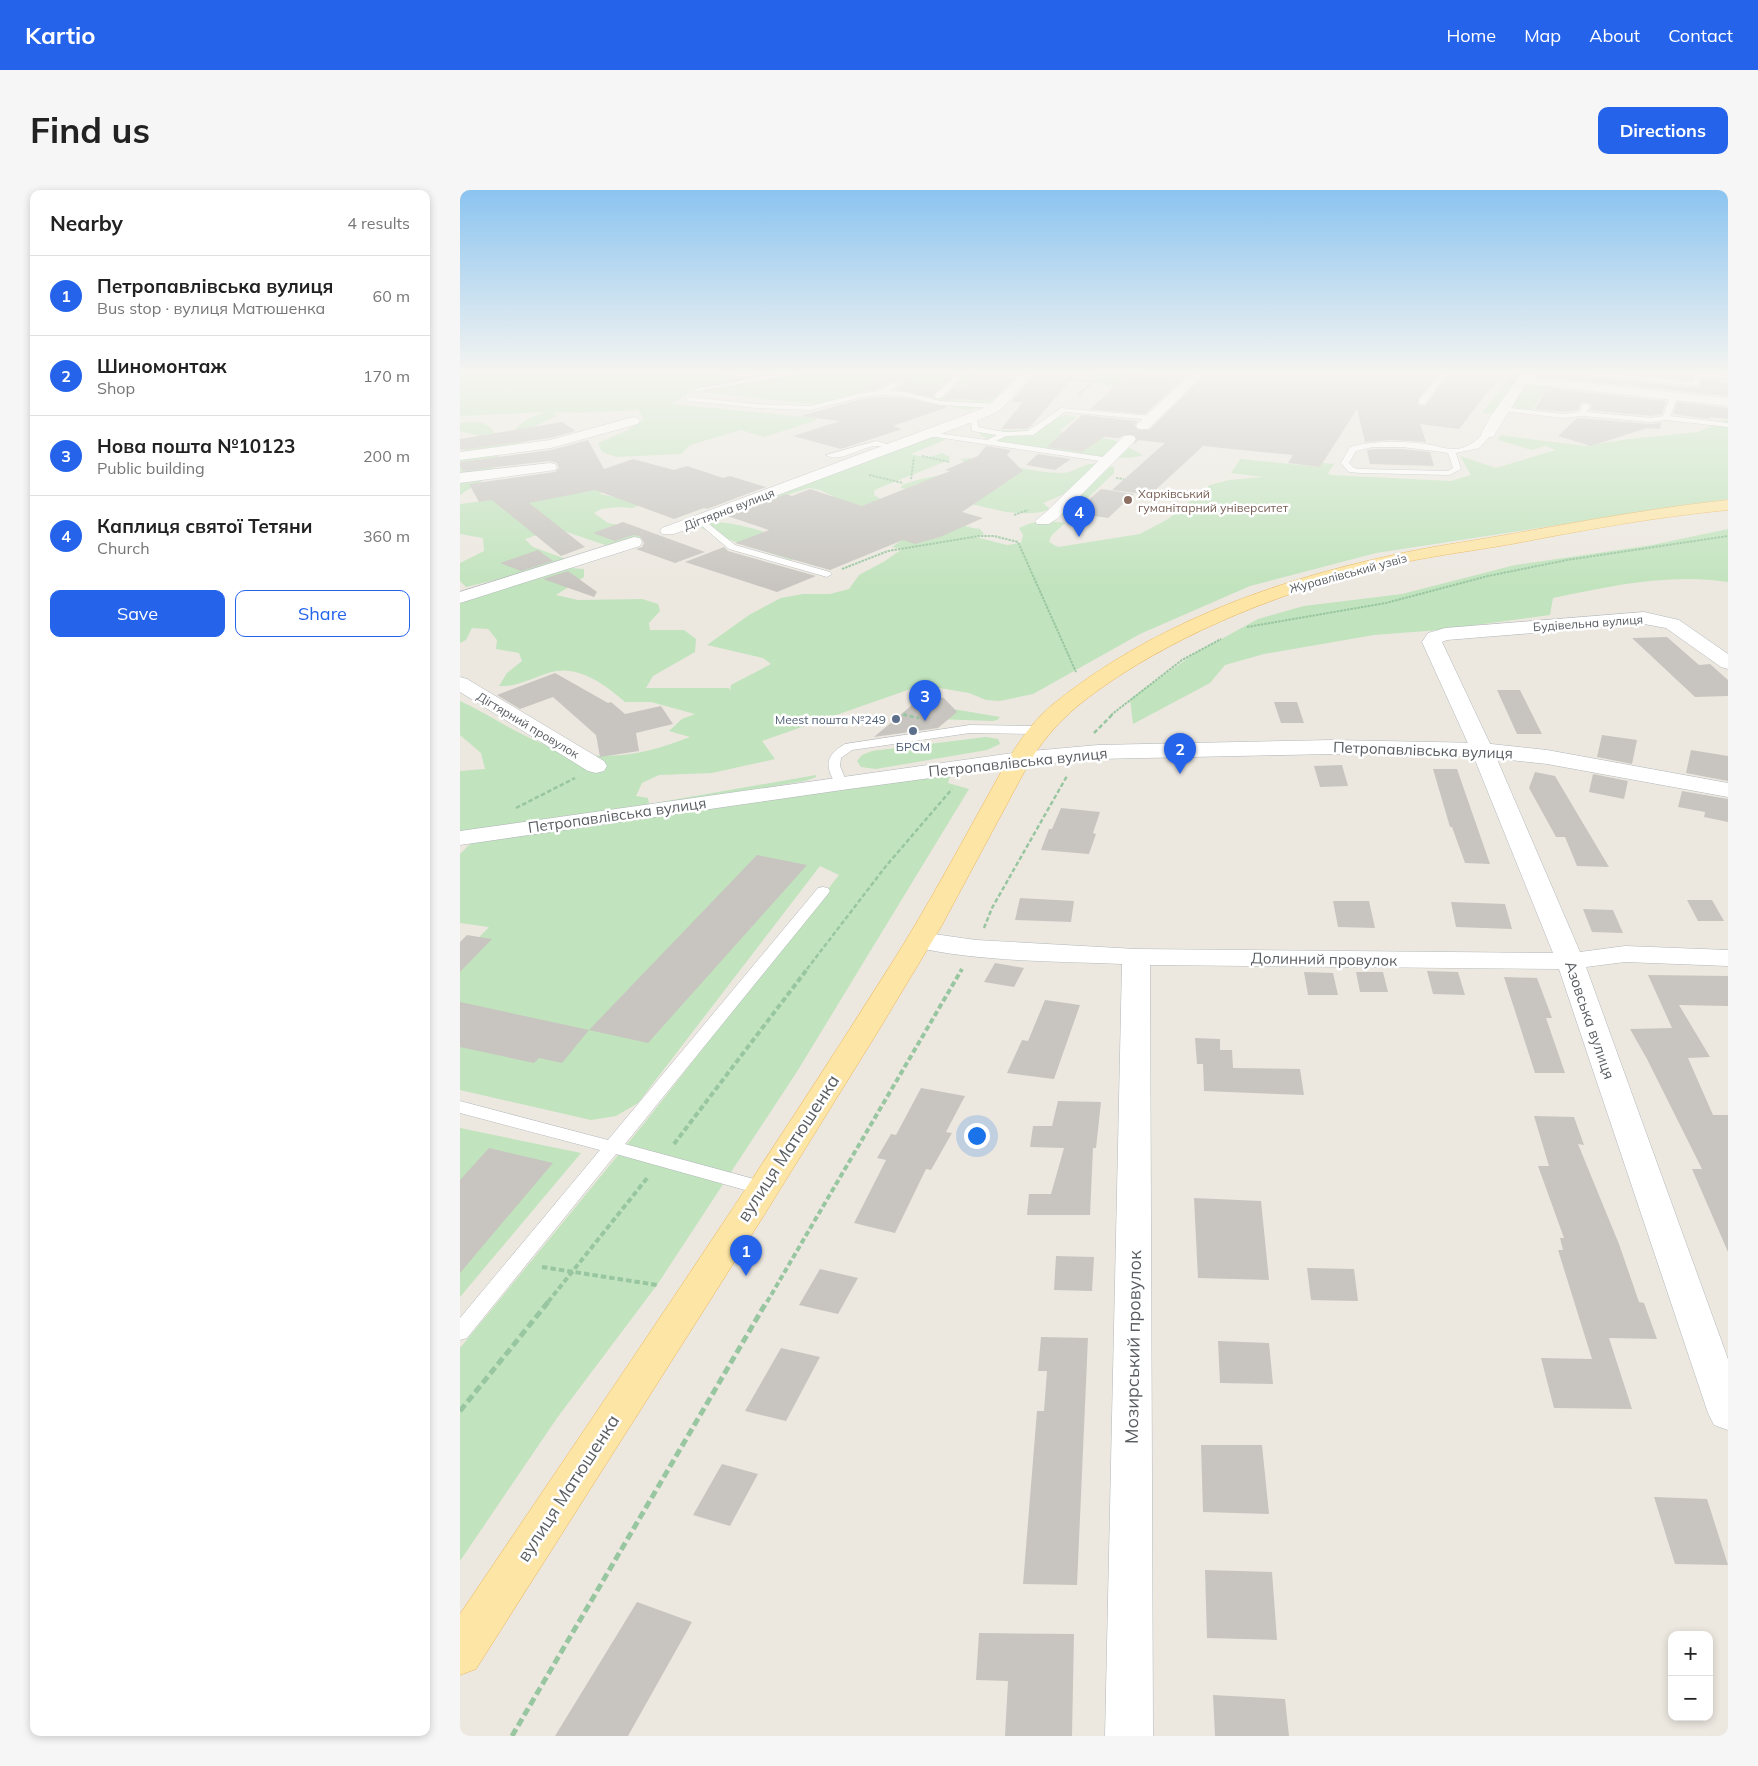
<!DOCTYPE html>
<meta charset="utf-8">
<style>
:root{--surface:#fff;--page:#f6f6f6;--text:#222;--muted:#767676;--line:#e0e0e0;--accent:#2563eb}
body{margin:0;font-family:Mulish,sans-serif;background:var(--page);color:var(--text)}
.controls{position:absolute;right:15px;bottom:15px;display:grid;overflow:hidden;border-radius:10px;box-shadow:0 2px 8px #0003}
.controls button{width:45px;height:45px;display:grid;place-items:center;padding:0;border:0;border-bottom:1px solid var(--line);background:var(--surface);color:var(--text);font:25px sans-serif}
.you{position:absolute;left:516px;top:945px;width:18px;height:18px;margin:-12px;border:4px solid #fff;border-radius:50%;background:#1a73e8;box-shadow:0 0 0 8px #1a73e833}
.badge{display:grid;place-items:center;width:32px;height:32px;border-radius:50%;background:var(--accent);color:#fff;font-size:16px;font-weight:700}
.pin{position:absolute;translate:-50% -41px;filter:drop-shadow(0 1px 2px #0008)}
.pin::after{content:'';position:absolute;top:26px;width:18px;height:15px;background:inherit;clip-path:polygon(0 0,100% 0,50% 100%)}
.list{margin:0;padding:0;list-style:none}
h2{display:flex;justify-content:space-between;align-items:center;height:65px;margin:0;padding:0 20px;font-size:21px}
h2 small{font-size:16px;font-weight:400;color:var(--muted)}
.list li{display:grid;grid-template-columns:32px 1fr auto;gap:15px;align-items:center;box-sizing:border-box;height:80px;padding:0 20px;border-top:1px solid var(--line)}
.list b{display:block;font-size:19px;white-space:nowrap}
.list p{margin:0;font-size:16px;white-space:nowrap;color:var(--muted)}
.list em{font-size:16px;font-style:normal;color:var(--muted)}
.actions{display:flex;gap:10px;padding:15px 20px}
.actions a{flex:1;padding:11px 0;border:1px solid var(--accent);border-radius:10px;text-align:center;font-size:18px;color:var(--accent)}
.actions .main{background:var(--accent);color:#fff}
.map{position:relative;flex:none;width:1268px;height:1546px;overflow:hidden;border-radius:10px}
header{display:flex;align-items:center;gap:30px;box-sizing:border-box;height:70px;padding:0 25px;background:var(--accent);color:#fff}
header strong{font-size:24px}
nav{display:flex;gap:28px;margin-inline-start:auto;font-size:18px}
.intro{display:flex;align-items:center;justify-content:space-between;box-sizing:border-box;height:120px;padding:0 30px}
h1{margin:0;font-size:35px}
.button{padding:12px 22px;border-radius:10px;background:var(--accent);color:#fff;font-size:18px;font-weight:700}
main{display:flex;gap:30px;padding:0 30px}
aside{flex:1;background:var(--surface);border-radius:10px;box-shadow:0 2px 8px #0003}
.map>svg:first-child{display:block}
.green{fill:#c1e3bd}
.building{fill:#c8c5c0}
.lines{fill:none;stroke-linecap:round;stroke-linejoin:round}
.street-tunnel{stroke:#c7c5c0;stroke-width:14;stroke-dasharray:14 7;stroke-linecap:butt}
.lane-casing{stroke:#b3b7bb;stroke-width:1}
.street-casing{stroke:#b3b7bb;stroke-width:1}
.secondary-casing{stroke:#b2b6bb;stroke-width:1}
.primary-casing{stroke:#ecb359;stroke-width:1}
.path-far3{stroke:#98c6a0;stroke-width:2;stroke-dasharray:2.5 1;stroke-linecap:butt}
.path-far2{stroke:#98c6a0;stroke-width:2.5;stroke-dasharray:4.5 2.5;stroke-linecap:butt}
.path-far1{stroke:#98c6a0;stroke-width:4;stroke-dasharray:5.5 3;stroke-linecap:butt}
.path{stroke:#98c6a0;stroke-width:5;stroke-dasharray:8 4;stroke-linecap:butt}
.lane{fill:#fff;fill-rule:evenodd}
.street{fill:#fff;fill-rule:evenodd}
.secondary{fill:#fff;fill-rule:evenodd}
.primary{fill:#fce5a5;fill-rule:evenodd}
.education-dot{fill:#8d6e63;stroke:#fff;stroke-width:2}
.service-dot{fill:#5c6f8a;stroke:#fff;stroke-width:2}
.labels{text-anchor:middle;dominant-baseline:central;stroke-width:5;stroke-linejoin:round;paint-order:stroke}
.far-education-label{font-size:12px;fill:#785e54;stroke:#fff;text-anchor:start}
.far-street-label{font-size:12px;fill:#595d61;stroke:#fff}
.far-service-label{font-size:12px;fill:#4e5e75;stroke:#fff;text-anchor:end}
.street-label{font-size:15px;fill:#595d61;stroke:#fff}
.near-street-label{font-size:18px;fill:#595d61;stroke:#fff}
</style>
<header>
<strong>Kartio</strong>
<nav><a>Home</a><a>Map</a><a>About</a><a>Contact</a></nav>
</header>
<div class="intro"><h1>Find us</h1><a class="button">Directions</a></div>
<main>
<aside>
<h2>Nearby<small>4 results</small></h2>
<ul class="list">
<li><span class="badge">1</span><div><b>Петропавлівська вулиця</b><p>Bus stop · вулиця Матюшенка</p></div><em>60 m</em></li>
<li><span class="badge">2</span><div><b>Шиномонтаж</b><p>Shop</p></div><em>170 m</em></li>
<li><span class="badge">3</span><div><b>Нова пошта №10123</b><p>Public building</p></div><em>200 m</em></li>
<li><span class="badge">4</span><div><b>Каплиця святої Тетяни</b><p>Church</p></div><em>360 m</em></li>
</ul>
<div class="actions"><a class="main">Save</a><a>Share</a></div>
</aside>
<div class="map">
<svg width="1268" height="1546" viewBox="0 0 1268 1546">
<rect width="100%" height="100%" fill="#ece8e0"/>
<path class="green" d="M0,181h519l-7,10 -22,18c13,4 25,2 38,-2l-4,-6 22,-20h19l-33,32 -23,7 -54,-9 -6,-4 10,-9 -38,-10 -24,16 -37,11 -128,-14 -20,13 144,14 -1,3 -51,16 -23,-7 -51,15 -9,9 -65,3 -14,-5 -4,-9 30,-13 16,-11 -6,-9 -60,3 -25,-1 4,4 -20,9 -11,16 -28,11 1,8 -14,19 -25,16v-42l13,-9 7,-8 -20,-5v-8c19,-1 28,-4 37,15l14,-3c9,-13 21,-20 37,-23l-88,4z
M625,181h61l-3,4 -23,4v7l-12,1 -6,-2 -3,-5 -15,-7z
M1053,181l10,1 -28,41h-13z
M1078,192l-2,4 25,2 -3,4 -13,-1 -13,20 -16,-3 -4,-2 15,-23z
M605,225l12,2 -17,13 2,3 52,7 29,15c-20,10 -123,-9 -150,-12l-13,-8v-2l15,-3h34z
M1265,230h3v79l-352,54 -126,33 -110,48 -107,60 -33,7 -14,-1 -17,-7 -47,-8 -160,56 13,18 -63,14 -53,2 -17,8 -6,13 12,2 1,6 167,-29v2l-11,4 -117,20 -228,30v-60l25,-2 -4,-16 -21,-18v-34c31,14 63,38 96,47 48,15 88,7 134,-11l-21,-6 13,-12 13,-5 -44,-12h-26c-18,-16 -43,-35 -69,-31 -20,4 -35,16 -57,15l8,-13 15,-12 -3,-8 -23,-4 1,-9 -9,-11 -16,-1 -6,12 -6,3v-42l111,-33 13,1v8l-28,18 22,5 64,-1 16,5 2,7 -11,12 1,7h34l12,9 -1,13 -42,24 -7,12h83l1,3 1,-6 40,-21 -8,-6 -56,-13 42,-30 32,-17 22,-4h27l19,-5 10,-14 26,-14 17,-12 -10,-2 20,-14 -79,-32v-5l-13,-6 -11,-2 -93,29 210,-80h16l3,3 -34,14 16,4 15,-5 8,4 -1,3 -70,28 -5,3v4l19,12 80,21 7,1 4,5 -8,3 31,8 14,-2 2,-8 -4,-7c15,-8 30,-8 46,-5l-14,13 -2,6 9,5 82,-13 28,-15 42,-34 19,-5 34,-3 -32,-4 9,-14 80,8 3,-4 11,1 -6,9 2,2 121,6 20,-6 -11,-19 36,12 60,-18 -11,-4 -13,4 -34,-10 2,-5 84,11 45,-7 69,-7z
M510,268c31,4 61,15 92,15 14,0 22,-12 37,-9l-37,31 -19,8 7,6c-12,6 -30,4 -44,3l-105,-24 1,-3c23,-9 46,-10 69,-18l-11,-8z
M646,277h8v6l-45,43 -9,-1z
M251,284l6,5 -64,19 -20,10 -15,-1 -17,2 -7,4 14,10 31,6 5,8 -25,7 -14,1 -41,-14h-15l-24,8 8,8 33,12 -7,6 -93,22 -6,-6v-18l24,-12 -1,-13 -23,-4v-30l145,-18 -5,8 14,3z
M238,332c40,-2 75,12 111,27l2,9 -20,2 -58,-19 -39,-16z
M1268,339v53c-58,-9 -118,4 -175,16l-3,17 -111,15 -65,5 -110,19 -39,11 -15,18 -77,41 -3,-25 64,-45 64,-35 46,-13 98,-12 113,-29 137,-20z
M493,519l47,8 -3,3 -4,1 -58,-2z
M526,547l12,2 2,5 -13,6 -111,19 -15,-2 -4,-6 5,-6 10,-4z
M491,582l-3,11 21,6 -171,281 -141,215 -100,133 -97,143v-213l186,-227 193,-246 -19,-9 -182,237 -22,13 -25,4 -131,-30v-133l29,-30 -29,-4v-69l11,-11z
M0,938l121,25 -121,144z"/>
<path class="building" d="M523,181h38l-27,26 -8,3 -44,-1 11,-10 9,1z
M579,181h40l-49,56 -3,2h-26l22,-27h-12z
M672,181h59l-46,43 -55,-5z
M749,181h104l23,2 2,-2h39l59,5 -18,23v6l7,1 22,-29 8,1 6,-7h43l-45,58 -39,-5 6,18 -35,-2 -26,2 -8,-33 -37,58 -32,-4 5,-8 -90,-9 -53,49 -38,-5 53,-47 -28,-3 -1,-5 -7,-2 -10,5 -15,-1 -22,15 -35,-5 35,-32 56,6 -4,4 2,5h13z
M1103,181h27l-1,4 5,3 102,10 5,-4 1,-6 17,2 -1,2 10,1v13l-169,-18z
M1148,181h88l-3,3 -1,6z
M422,186l58,11 -6,6 -1,4 -38,-8 6,-5 -4,-4 -19,9 -18,3z
M1093,199l113,12 -4,13 -11,2 -61,-6 2,-5 -6,-3 -5,1 -3,7 -15,2 -28,-3 11,-18h6z
M421,207l23,1 44,9 -55,19 9,3 -61,20 -48,-13 47,-15 -40,-5 62,-17z
M1217,212l51,6v11l-18,-2 -1,2 -36,-5z
M1117,228l74,6 13,-2 -3,1 -1,6 -13,-1 -56,18 -33,-10z
M102,232l14,9 -26,7 -90,12v-11z
M128,250l16,29 29,-10 41,11 13,-4 36,12 7,-2 36,11 -59,22 -3,-1 -30,11 -79,-29 -66,13 56,44 -24,9 -69,-56 -13,2 -10,-18 86,-12 4,-4 -2,-5 -7,-2 -87,10 -3,-5v-4l91,-12z
M526,256l25,4 -4,5 16,16 -61,41 21,6 -43,19 -25,7 -12,-4 -73,30 -95,-27 34,-13 -42,-14 59,-22 6,2 18,-7 52,17 88,-35 -5,-1 33,-14z
M913,259h29l28,3 4,14 -64,-2 -3,-14z
M578,264l33,5 -16,11 -29,-5z
M641,299l33,5 -26,24 -35,-5z
M163,332l82,30 -30,11 -39,-14 6,-2 2,-4 -4,-7 -7,-1 -18,6 -22,-8z
M264,357l4,4 88,25 -39,16 -92,-30z
M78,360l15,11 -32,10 -21,-8z
M108,381l29,21 -3,5 -51,-18z
M1207,447l32,28 11,-1 18,16v16l-33,1 -63,-59z
M95,483l53,30 3,-1 14,12 36,-8 12,18 -37,9 3,18 -39,6 -4,-22 -43,-38 -33,12 -23,-14z
M1037,500h23l22,44h-25z
M465,504l19,4 13,14 -19,16 -64,9z
M814,512h23l7,21h-23z
M1142,545l35,5 -5,24 -35,-7z
M1231,560l37,6v25l-42,-8z
M882,575l6,21 -28,1 -6,-21z
M973,579h24l33,95 -25,-1 -13,-36h-2z
M1075,582l20,4 54,91 -32,-1 -12,-29h-9l-27,-49z
M1133,584l35,7 -4,18 -35,-7z
M1222,601l46,8v23l-24,-5 1,-5 -27,-5z
M601,618l39,4 -7,21 3,1 -7,20 -48,-4 8,-21h3z
M297,665l50,10 -159,178 -59,-13z
M560,708l54,3 -3,21 -56,-2z
M1227,710h25l12,21h-26z
M873,711h36l6,27 -37,-1z
M991,712l54,2 7,25 -56,-2z
M1123,719l30,1 10,23 -31,-1z
M7,745l25,4 -32,33v-30z
M535,773l29,5 -10,19 -30,-5z
M967,781l31,1 7,23 -32,-1z
M844,782l29,1 5,22h-30z
M896,782h27l5,20h-28z
M1188,785l80,1v30l-49,-1 31,52 -22,1 25,57h15v137l-36,-83h10l-55,-110 -17,-30 42,-1z
M1044,787l33,1 15,40h-6l19,55h-30z
M585,810l35,5 -26,74 -47,-6 15,-33 6,1z
M0,812l129,28 -27,33 -23,-5 -5,5 -74,-16z
M735,848l25,1v11h12l1,18 67,1 4,26 -100,-4 -1,-27h-6z
M461,898l44,8 -19,36 6,1 -21,37 -5,-1 -31,64 -41,-10 32,-63 -9,-2 14,-24 5,1z
M598,911l43,1 -5,46h-3l-3,67h-63l2,-21h22l13,-46 -34,-1 3,-21h19z
M1074,926l40,1 10,28 -6,-1 41,100 20,58 5,1 13,36 -48,-1 23,71 -78,-1 -13,-50 51,1 -34,-109h5l-3,-12h4l-26,-72h11z
M29,958l64,15 -93,110v-93z
M734,1008l67,3 8,79 -71,-2z
M596,1066l38,1 -2,34 -38,-1z
M847,1078l47,1 4,32 -47,-1z
M360,1079l38,9 -20,36 -39,-9z
M581,1147l47,1 -11,247 -54,-1 14,-173h7l3,-40h-9z
M758,1151l51,2 4,41 -53,-1z
M321,1158l39,9 -34,64 -41,-10z
M741,1255h61l7,69 -66,-2z
M262,1274l36,10 -28,52 -37,-11z
M1194,1307l53,2 21,66 -53,-1z
M745,1380l67,2 5,68 -70,-2z
M177,1412l55,20 -64,114h-73z
M519,1443l95,1 -2,102h-67l3,-55 -32,-1z
M753,1505l72,4 4,37h-74z"/>
<g class="lines">
<path class="street-tunnel" d="M669,249l14,-13"/>
<g class="lane-casing">
<path id="lane" d="M247,181h23l25,4 -3,2 -42,-4z
M339,181h15l-117,20 -3,-2z
M501,181h7l-27,27h-6v-4z
M983,181h6l-24,33h-6v-4z
M1132,181l101,11 2,-8 3,-2 30,3v4l-27,-3 -2,8 -3,2 -102,-10 -3,-2z
M436,192l3,2 -1,1 -9,6 16,1 35,9 56,3 4,2 -4,2 -56,-3 -36,-9 -23,-1 -19,2 -52,13 -54,-2 -67,-7 -4,-2 4,-2 67,7 54,2 52,-13 17,-2z
M1211,204l7,2 -8,20 58,7v4l-62,-7 -15,2 -69,-6 -19,2 -60,-7 -4,-2 4,-2 60,7 16,-2 4,-8h3l4,2 -3,6 64,6 12,-2z
M601,218l91,8 4,2 -4,2 -87,-8 -32,23 -27,1 -10,5 114,17 1,2 -4,2 -178,-26 -4,-2 4,-2 58,8 10,-5 -25,-4 -2,-16 7,2 1,10 27,5 23,-1z
M1025,242l7,2 -13,14 -23,5 5,16 -12,6 -89,-2 -11,-1 -8,-9 9,-16c26,-7 56,-6 82,-2 6,1 13,4 20,4 14,1 24,-8 33,-17zM913,257h29l40,5 6,1 5,15 -5,3 -88,-2 -6,-1 -5,-5 7,-12z
M416,251l22,6 -4,2c-5,-1 -11,-3 -16,-3 -15,-1 -38,18 -52,9z
M239,326l36,29 95,27 2,2 -5,3 -98,-28 -33,-28v-4z
M510,535l68,1 6,4 -6,4 -68,-1 -118,17 -11,8 -1,8 7,17 -6,4 -4,-1c-12,-19 -13,-30 8,-42z
M363,697l5,1 2,3 -2,3 -203,250 144,39 3,5 -3,5 -6,2 -147,-41 -149,184 -7,2v-22l140,-168 -140,-37v-12l148,39 210,-252z"/>
</g>
<g class="street-casing">
<path id="street" d="M564,181h13l-36,38 -10,6 -317,119h-12l-2,-3 2,-3 319,-119 10,-6z
M734,181h13l-59,58h-10l-2,-3 2,-3z
M1063,181h12l-4,6 197,21v8l-202,-22 -33,53h-10l-2,-3 9,-17z
M173,227l5,1 2,3 -2,3 -87,24 -91,12v-8l90,-12z
M669,245l5,1 2,3 -2,3 -76,76 -9,6h-12l-2,-3 11,-9 78,-76z
M90,273l5,1 2,3 -2,3 -95,13v-10z
M174,347l6,1 2,4 -2,4 -180,57v-11z
M1184,422l35,8 49,34v15l-7,-2 -55,-39 -22,-4 -197,16 -5,2 51,108 87,202 45,-6 103,4v16l-103,-4 -39,5 142,392v71l-14,-5 -6,-12 -149,-444 -409,-4 3,771h-48l17,-772c-69,-3 -145,-2 -212,-18l-3,-6 3,-6 10,-2 56,8 160,9 417,4 -82,-203 -49,-108 6,-9 17,-5z
M0,487l7,2 137,82 3,5 -3,5 -8,2 -8,-2 -128,-79z"/>
</g>
<g class="secondary-casing">
<path id="secondary" d="M873,550l149,3 65,7 181,33v14l-181,-33 -65,-7 -149,-3 -235,5 -78,7 -171,23 -389,56v-14l560,-79 78,-7z"/>
</g>
<g class="primary-casing">
<path id="primary" d="M1268,310v10c-73,7 -144,20 -216,34 -40,7 -81,12 -121,21 -94,22 -187,57 -269,109 -38,25 -69,48 -93,89l-87,162 -65,108 -116,187 -285,449 -16,6v-61c147,-218 295,-434 435,-656 32,-51 61,-105 90,-157 19,-34 37,-71 67,-96 96,-78 217,-123 337,-149 38,-9 77,-14 116,-21 74,-13 148,-27 223,-35z"/>
</g>
<path class="path-far3" d="M661,185l46,4
M611,190l41,2 8,-8 7,-3
M619,205l14,-14
M462,266l28,6
M409,285l34,8
M656,288l8,1
M451,289l3,-22
M554,325l14,-5
M382,379l46,-18 91,-15h15l24,6 58,130
M787,437l139,-24 102,-27 79,-16 161,-24
M444,525l2,-2
M651,525l71,-55 39,-21"/>
<path class="path-far2" d="M445,524l-1,1 15,3
M634,543l19,-19
M56,618l59,-30
M524,738l8,-20 75,-132
M347,779l79,-103 66,-77"/>
<path class="path-far1" d="M214,954l134,-176
M82,1077l115,18
M88,1112l100,-125
M307,1112l195,-333"/>
<path class="path" d="M0,1221l89,-110
M52,1546l255,-435"/>
<use href="#lane" class="lane"/>
<use href="#street" class="street"/>
<use href="#secondary" class="secondary"/>
<use href="#primary" class="primary"/>
</g>
<linearGradient id="sky" x2="0" y2="1"><stop stop-color="#8bc4f0"/><stop offset="0.46" stop-color="#f6f5f1"/><stop offset="1" stop-color="#f6f5f1" stop-opacity="0"/></linearGradient>
<rect width="1268" height="397" fill="url(#sky)"/>
<circle class="education-dot" cx="668" cy="310" r="5"/>
<g class="service-dot">
<circle cx="436" cy="529" r="5"/>
<circle cx="453" cy="541" r="5"/>
</g>
<g class="labels">
<g class="far-education-label">
<text x="678" y="303">Харківський<tspan x="678" dy="14">гуманітарний університет</tspan></text>
</g>
<g class="far-street-label">
<text transform="translate(269 319) rotate(-21)">Дігтярна вулиця</text>
<text transform="translate(888 383) rotate(-15)">Журавлівський узвіз</text>
<text transform="translate(1128 433) rotate(-4)">Будівельна вулиця</text>
<text transform="translate(68 535) rotate(31)">Дігтярний провулок</text>
</g>
<g class="far-service-label">
<text x="426" y="529">Meest пошта №249</text>
<text x="453" y="556" text-anchor="middle">БРСМ</text>
</g>
<g class="street-label">
<text transform="translate(963 560) rotate(2)">Петропавлівська вулиця</text>
<text transform="translate(558 572) rotate(-6)">Петропавлівська вулиця</text>
<text transform="translate(157 625) rotate(-8)">Петропавлівська вулиця</text>
<text transform="translate(864 769) rotate(1)">Долинний провулок</text>
<text transform="translate(1130 830) rotate(71)">Азовська вулиця</text>
</g>
<g class="near-street-label">
<text transform="translate(328 958) rotate(-57)">вулиця Матюшенка</text>
<text transform="translate(673 1157) rotate(-89)">Мозирський провулок</text>
<text transform="translate(108 1298) rotate(-57)">вулиця Матюшенка</text>
</g>
</g>
</svg>
<div class="controls">
<button>+</button>
<button>−</button>
</div>
<div class="you"></div>
<div class="pin badge" style="left:286px;top:1086px">1</div>
<div class="pin badge" style="left:720px;top:584px">2</div>
<div class="pin badge" style="left:465px;top:531px">3</div>
<div class="pin badge" style="left:619px;top:347px">4</div>
</div>
</main>
